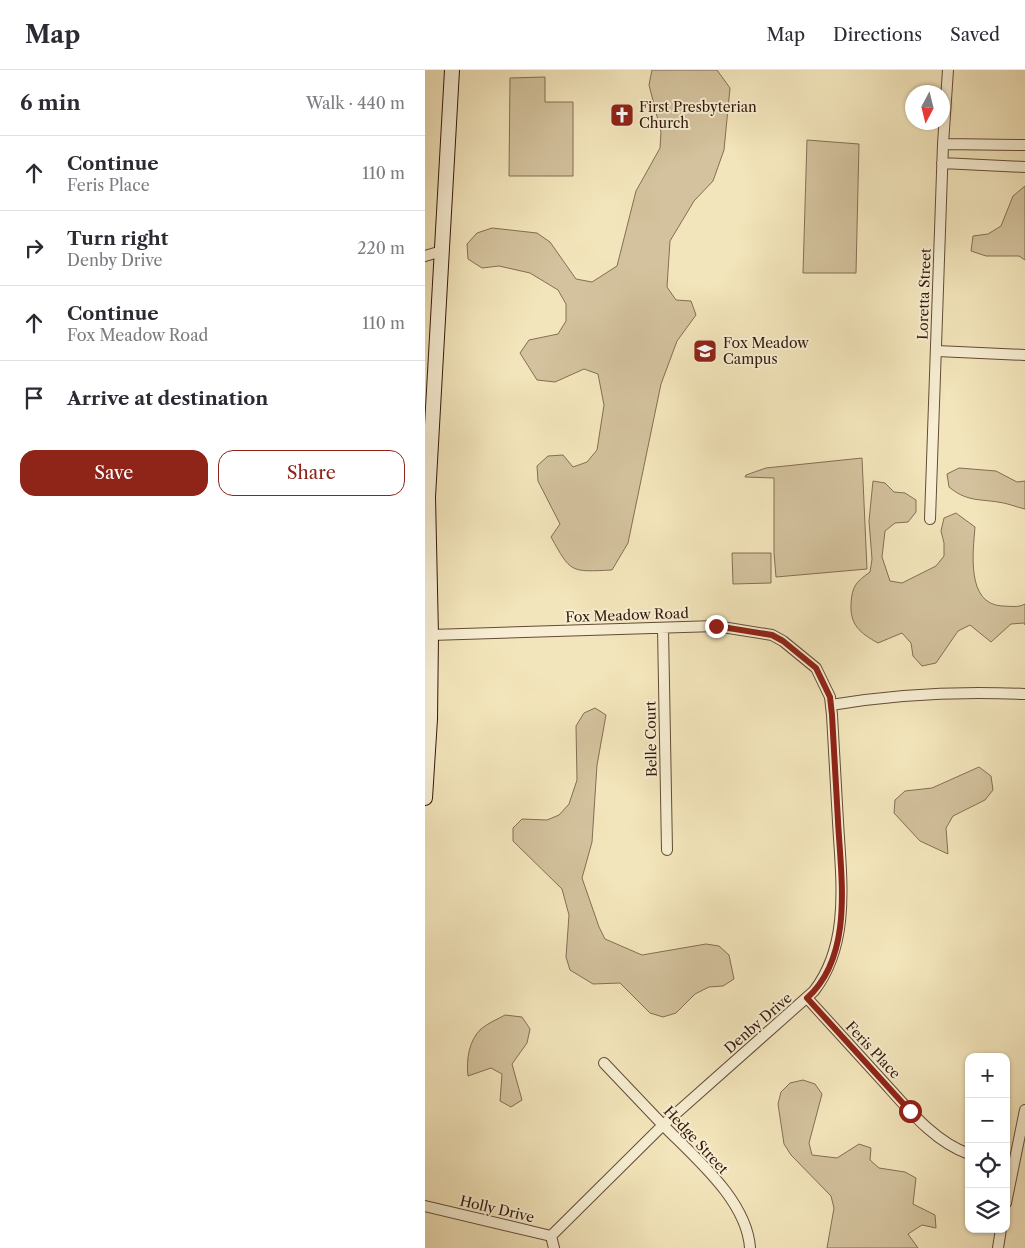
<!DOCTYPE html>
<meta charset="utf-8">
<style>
:root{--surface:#fff;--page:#f7f7f7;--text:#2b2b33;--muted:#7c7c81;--line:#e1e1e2;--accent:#8f2418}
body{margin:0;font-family:"Libre Caslon Text",serif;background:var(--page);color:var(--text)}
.controls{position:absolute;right:15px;bottom:15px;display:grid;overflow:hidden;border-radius:10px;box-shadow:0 1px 4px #0004}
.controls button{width:45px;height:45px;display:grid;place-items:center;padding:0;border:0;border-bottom:1px solid var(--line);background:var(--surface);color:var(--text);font:25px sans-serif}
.compass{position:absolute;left:480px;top:15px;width:45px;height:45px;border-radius:50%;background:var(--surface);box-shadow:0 1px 4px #0004;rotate:187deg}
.stop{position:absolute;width:15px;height:15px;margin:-11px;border:4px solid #8f2418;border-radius:50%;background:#fff}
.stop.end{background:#8f2418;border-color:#fff;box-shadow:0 1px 5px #0008}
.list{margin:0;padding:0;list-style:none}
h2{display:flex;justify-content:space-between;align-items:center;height:65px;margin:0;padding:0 20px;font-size:21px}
h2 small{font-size:16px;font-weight:400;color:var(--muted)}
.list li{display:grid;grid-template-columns:32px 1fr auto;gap:15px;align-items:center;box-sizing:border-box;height:75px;padding:0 20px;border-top:1px solid var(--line)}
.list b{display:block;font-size:19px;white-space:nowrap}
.list p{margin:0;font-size:16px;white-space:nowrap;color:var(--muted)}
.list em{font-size:16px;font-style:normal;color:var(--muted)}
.actions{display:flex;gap:10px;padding:15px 20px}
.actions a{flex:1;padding:11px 0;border:1px solid var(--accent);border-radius:15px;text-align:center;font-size:18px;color:var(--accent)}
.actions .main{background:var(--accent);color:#fff}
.icon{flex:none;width:28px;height:28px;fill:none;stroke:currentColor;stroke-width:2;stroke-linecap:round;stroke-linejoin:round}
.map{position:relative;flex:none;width:600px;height:1178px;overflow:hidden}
header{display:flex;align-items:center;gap:30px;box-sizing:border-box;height:70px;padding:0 25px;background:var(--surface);border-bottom:1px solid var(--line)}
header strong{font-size:24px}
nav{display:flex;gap:28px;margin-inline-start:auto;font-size:18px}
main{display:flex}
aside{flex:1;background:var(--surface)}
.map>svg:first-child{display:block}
.green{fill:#d3c29d;stroke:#846e54}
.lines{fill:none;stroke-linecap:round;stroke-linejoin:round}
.minor-casing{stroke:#644c36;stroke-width:12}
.secondary-casing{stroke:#34190a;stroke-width:16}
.minor{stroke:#f7eed3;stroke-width:10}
.secondary{stroke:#f7eed3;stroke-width:14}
.route{stroke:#8f2418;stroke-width:6}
.labels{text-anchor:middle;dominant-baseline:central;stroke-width:4;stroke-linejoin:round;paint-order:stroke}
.poi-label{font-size:14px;fill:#34190a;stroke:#f7eed3;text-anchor:start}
.street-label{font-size:14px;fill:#34190a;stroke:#f7eed3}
</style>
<header>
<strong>Map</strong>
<nav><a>Map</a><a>Directions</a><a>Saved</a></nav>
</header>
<main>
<aside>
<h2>6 min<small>Walk · 440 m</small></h2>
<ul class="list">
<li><svg class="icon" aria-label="ahead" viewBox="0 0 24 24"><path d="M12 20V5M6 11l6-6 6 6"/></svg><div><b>Continue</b><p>Feris Place</p></div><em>110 m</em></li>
<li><svg class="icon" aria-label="right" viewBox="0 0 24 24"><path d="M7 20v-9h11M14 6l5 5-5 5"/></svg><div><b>Turn right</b><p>Denby Drive</p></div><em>220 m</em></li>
<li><svg class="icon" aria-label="ahead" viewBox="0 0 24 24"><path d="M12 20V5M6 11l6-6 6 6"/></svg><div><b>Continue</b><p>Fox Meadow Road</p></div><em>110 m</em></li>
<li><svg class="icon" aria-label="arrive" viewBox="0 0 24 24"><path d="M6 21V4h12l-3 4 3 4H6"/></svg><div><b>Arrive at destination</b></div></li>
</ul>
<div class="actions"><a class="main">Save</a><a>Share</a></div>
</aside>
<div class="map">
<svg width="600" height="1178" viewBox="0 0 600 1178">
<rect width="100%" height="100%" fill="#f3e5bb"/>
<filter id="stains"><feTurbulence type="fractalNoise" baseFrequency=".004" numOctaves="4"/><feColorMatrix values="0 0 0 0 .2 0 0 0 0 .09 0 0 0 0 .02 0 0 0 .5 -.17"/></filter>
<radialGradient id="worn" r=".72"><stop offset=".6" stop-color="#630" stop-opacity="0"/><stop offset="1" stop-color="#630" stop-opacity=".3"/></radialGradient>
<path class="green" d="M227,0h65l13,18 -6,62 -11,31 -19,20 -24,40 -3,46 9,13 15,1 5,14 -19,26 -16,43 -33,159 -16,27c-42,2 -41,3 -61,-33l9,-13 -22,-43 -1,-15 11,-10 15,-1 10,12 14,-5 10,-12 7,-45 -6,-31 -14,-5 -29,13 -18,-2 -17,-27 9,-13 29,-6 8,-13v-17l-8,-14 -28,-17 -31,-7 -17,2 -14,-9 -1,-15 10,-11 15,-5 45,5 13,9 26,37 16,3 25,-16 19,-75 24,-43 1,-16 -12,-47z
M120,7v25h28v74h-64l1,-98z
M382,70l52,4 -3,129h-53z
M600,116v74l-6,-4h-33l-15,-5 2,-15 15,-2 13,-8 12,-30z
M437,388l5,111 -91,8 -2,-24v-75l-29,-1 1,-2 20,-7z
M534,398l37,3 21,11 8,-1v28c-9,-2 -18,-6 -27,-7 -21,-3 -32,-1 -49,-15l-2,-13z
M448,411l12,2 9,9 11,1 11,7v12l-8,10 -13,1 -10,8 -3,26 8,24 12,2 34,-17 8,-10v-13l-3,-12 3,-13 12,-5 19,14c-2,25 -9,77 27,79 8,0 16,2 23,-2v21l-1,-2 -13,1 -20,18 -21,-17 -12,6 -22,32 -14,3 -9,-10 -2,-13 -9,-10 -24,10c-18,-10 -28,-18 -27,-39 1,-18 5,-22 19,-32l2,-13 -3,-38z
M307,483h39v30l-38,1z
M170,638l11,7 -9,50 -5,77 -10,36 17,49 6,12 37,16 64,-11 13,2 10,9 5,24 -11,7 -14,1 -14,7 -19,19 -13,4 -13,-4 -30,-30 -27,1 -23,-14 -4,-13 3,-42 -7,-26 -49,-48v-13l9,-9 25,1 12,-5 10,-11 8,-24 -1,-54 8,-13z
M554,697l12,9 2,14 -8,10 -32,16 -7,12 2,26 -28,-13 -26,-28 1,-13 10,-9 27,-3z
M80,945l17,2 8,12 -3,14 -15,21 10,36 -11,7 -11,-6 2,-27 -11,-6 -23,8c-2,-16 1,-36 13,-47 7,-6 17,-10 24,-14z
M378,1010l12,4 7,10 -13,49 3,12 25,3 22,-14 12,4 -1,12 9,8 26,4 11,6 -3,26 22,11 1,13 -14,-3 -14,9 10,14h-91l7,-40 -3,-12 -40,-41 -7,-11 -6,-40 3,-12 9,-9z"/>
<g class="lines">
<g class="minor-casing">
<path id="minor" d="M518,74l82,1
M517,93l83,4
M0,186l17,-5
M512,281l88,4
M505,449l13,-375 5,-74
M238,558l4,222
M6,565l285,-9 56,9 11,6 33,27 14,29 2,18c2,35 4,71 6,107 3,56 13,121 -24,169l-151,134 -112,111
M406,635c64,-11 129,-14 194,-11
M382,928c24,26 48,53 72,79 26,28 53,64 90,77
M179,993c19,20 39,41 58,61 32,33 85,76 88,124
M581,1133l19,-93
M0,1136l126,30 3,12
M573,1178l3,-19"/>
</g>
<g class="secondary-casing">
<path id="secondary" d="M0,728l5,-79 1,-84 -3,-138 24,-427"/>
</g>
<use href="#minor" class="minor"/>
<use href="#secondary" class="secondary"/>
</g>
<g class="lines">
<path class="route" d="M291,556l56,9 11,6 33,27 14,29 2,18c2,35 4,71 6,106 3,57 16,135 -31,177l103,113"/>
</g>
<defs>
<g id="church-square" transform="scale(1.25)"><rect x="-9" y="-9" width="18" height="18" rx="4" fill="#8f2418" stroke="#f7eed3"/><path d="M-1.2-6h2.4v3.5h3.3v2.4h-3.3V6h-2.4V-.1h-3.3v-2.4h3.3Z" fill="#fff"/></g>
<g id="school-square" transform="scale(1.25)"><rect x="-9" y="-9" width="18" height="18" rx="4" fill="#8f2418" stroke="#f7eed3"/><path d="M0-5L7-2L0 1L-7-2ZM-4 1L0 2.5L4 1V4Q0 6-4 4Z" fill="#fff"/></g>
</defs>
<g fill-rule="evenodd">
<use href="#church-square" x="197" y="45"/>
<use href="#school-square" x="280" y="281"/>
</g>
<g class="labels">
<g class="poi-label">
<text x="214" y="37">First Presbyterian<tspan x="214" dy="16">Church</tspan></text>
<text x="298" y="273">Fox Meadow<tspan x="298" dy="16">Campus</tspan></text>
</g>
<g class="street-label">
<text transform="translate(499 224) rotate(-88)">Loretta Street</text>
<text transform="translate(202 545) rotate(-2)">Fox Meadow Road</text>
<text transform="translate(226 669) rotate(-91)">Belle Court</text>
<text transform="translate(333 953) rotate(-41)">Denby Drive</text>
<text transform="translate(448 980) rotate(47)">Feris Place</text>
<text transform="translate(271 1070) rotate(47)">Hedge Street</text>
<text transform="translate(72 1139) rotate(13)">Holly Drive</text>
</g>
</g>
<rect width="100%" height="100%" filter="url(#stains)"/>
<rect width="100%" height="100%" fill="url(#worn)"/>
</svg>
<div class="controls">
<button>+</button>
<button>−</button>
<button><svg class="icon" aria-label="locate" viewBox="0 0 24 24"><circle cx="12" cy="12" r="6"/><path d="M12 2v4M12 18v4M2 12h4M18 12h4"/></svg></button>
<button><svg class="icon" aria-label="layers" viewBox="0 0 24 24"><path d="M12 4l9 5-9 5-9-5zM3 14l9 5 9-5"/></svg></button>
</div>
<svg class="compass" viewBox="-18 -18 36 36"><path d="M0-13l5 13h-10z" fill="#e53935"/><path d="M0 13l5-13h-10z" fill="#7c7c81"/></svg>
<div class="stop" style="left:485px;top:1041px"></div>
<div class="stop end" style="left:291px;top:556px"></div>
</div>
</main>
